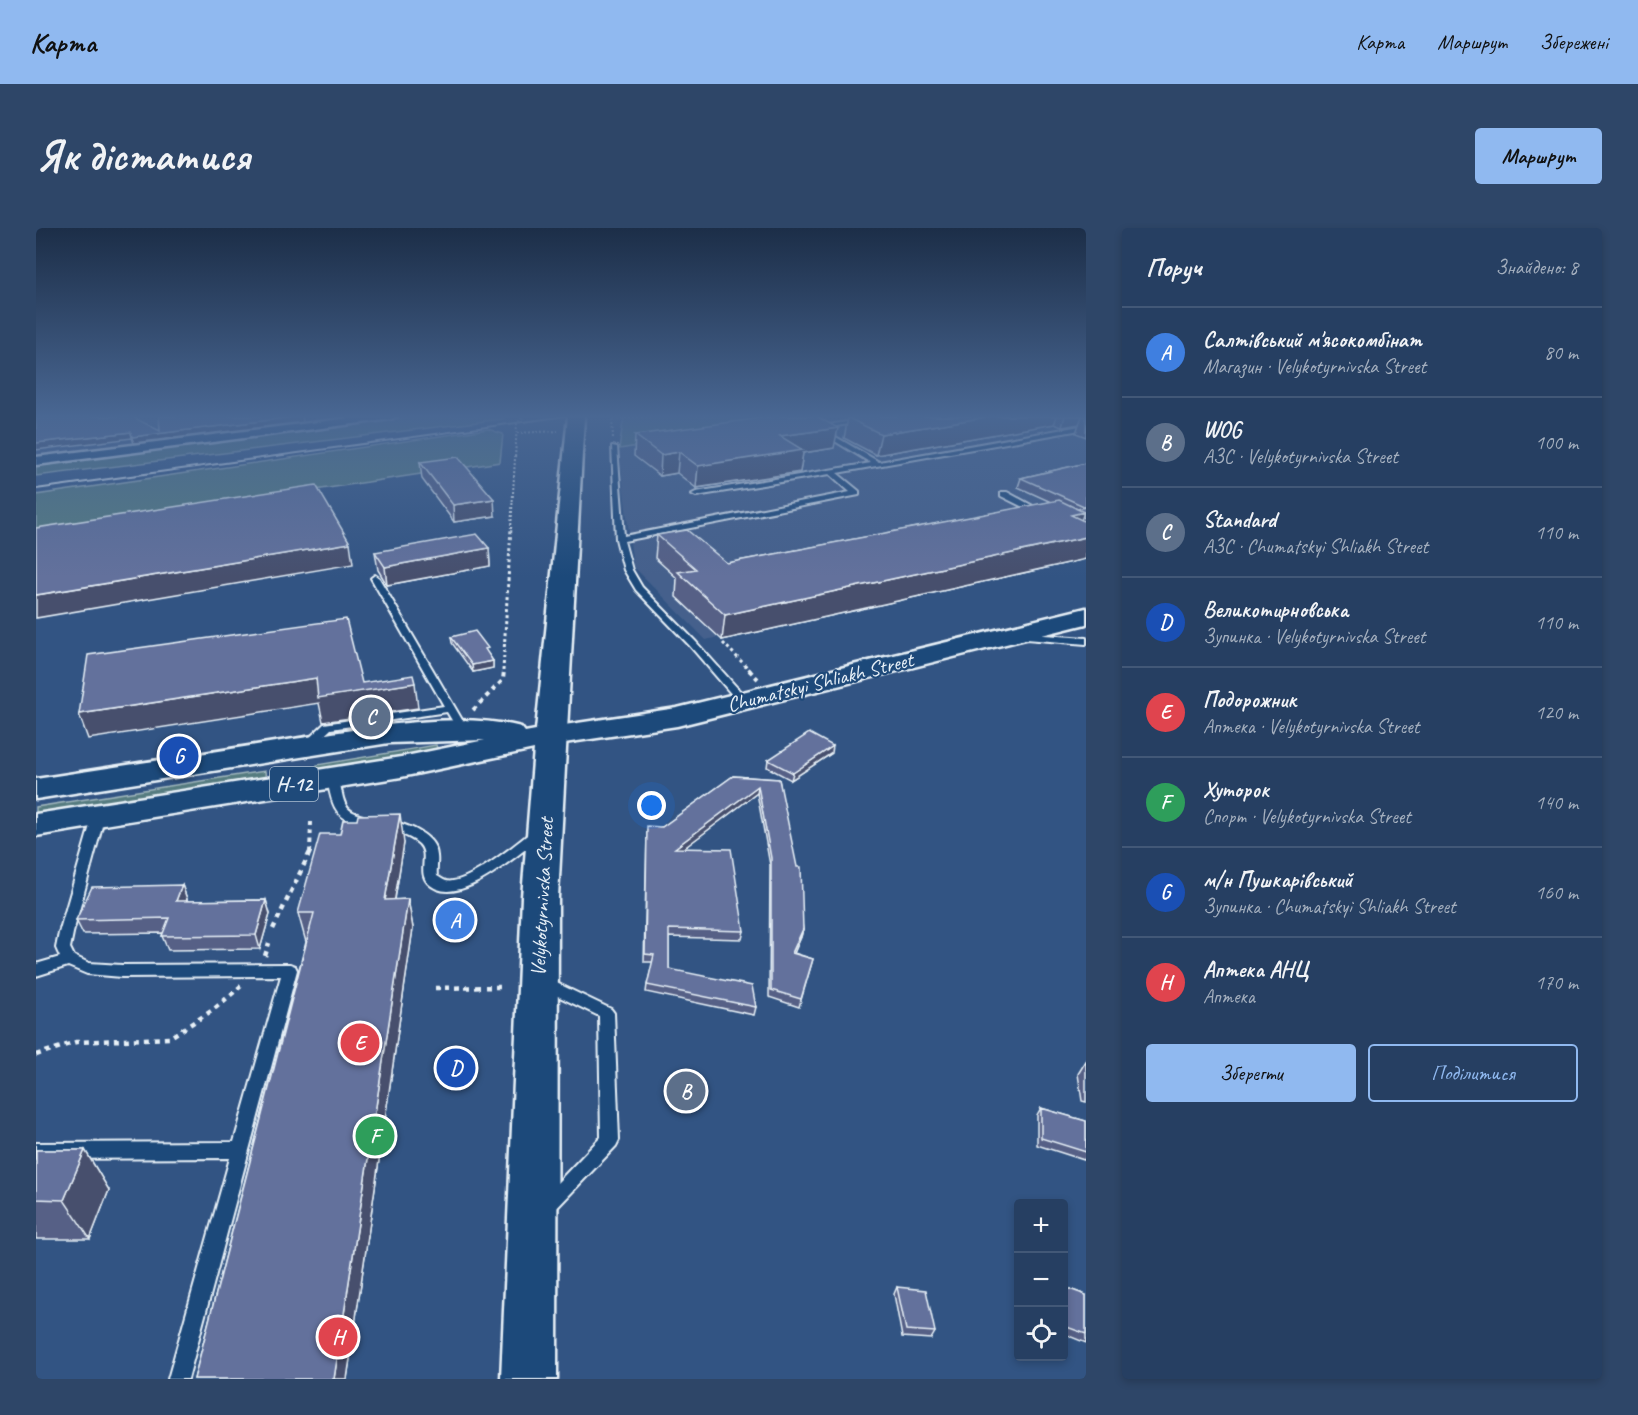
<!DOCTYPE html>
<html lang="uk">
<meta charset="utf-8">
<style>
:root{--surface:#263f62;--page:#2e4668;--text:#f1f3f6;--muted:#a4afbe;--line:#425877;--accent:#90b9f0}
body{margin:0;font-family:Caveat,sans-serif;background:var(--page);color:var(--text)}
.controls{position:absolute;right:18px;bottom:18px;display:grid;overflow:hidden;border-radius:6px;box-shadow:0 3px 9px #0003}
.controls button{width:54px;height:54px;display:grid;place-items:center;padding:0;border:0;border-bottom:2px solid var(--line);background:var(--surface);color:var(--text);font:30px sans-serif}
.you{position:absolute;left:616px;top:578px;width:21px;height:21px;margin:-15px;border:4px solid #fff;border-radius:50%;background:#1a73e8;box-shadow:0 0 0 9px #1a73e833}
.badge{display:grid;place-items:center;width:39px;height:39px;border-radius:50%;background:var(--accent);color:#fff;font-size:20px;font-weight:700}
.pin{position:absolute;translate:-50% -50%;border:3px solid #fff;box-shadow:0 2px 6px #0006}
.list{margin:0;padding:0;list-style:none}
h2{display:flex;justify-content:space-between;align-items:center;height:78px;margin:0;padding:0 24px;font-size:26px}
h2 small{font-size:20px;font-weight:400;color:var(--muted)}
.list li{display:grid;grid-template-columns:39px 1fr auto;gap:18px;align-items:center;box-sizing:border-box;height:90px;padding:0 24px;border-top:2px solid var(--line)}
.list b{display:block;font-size:22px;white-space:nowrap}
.list p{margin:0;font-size:20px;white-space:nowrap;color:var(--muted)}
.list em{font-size:20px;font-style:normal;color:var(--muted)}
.actions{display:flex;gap:12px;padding:18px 24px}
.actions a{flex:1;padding:14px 0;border:2px solid var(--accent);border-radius:6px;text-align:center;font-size:21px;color:var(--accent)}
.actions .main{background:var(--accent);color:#111}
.icon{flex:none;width:33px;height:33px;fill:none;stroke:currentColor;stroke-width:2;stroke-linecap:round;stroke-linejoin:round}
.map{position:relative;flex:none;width:1050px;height:1151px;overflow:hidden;border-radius:6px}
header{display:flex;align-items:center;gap:36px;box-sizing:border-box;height:84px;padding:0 30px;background:var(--accent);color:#111}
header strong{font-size:28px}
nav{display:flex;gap:33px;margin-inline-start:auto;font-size:21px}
.intro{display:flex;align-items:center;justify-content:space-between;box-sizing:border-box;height:144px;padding:0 36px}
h1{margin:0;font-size:42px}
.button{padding:15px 27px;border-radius:6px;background:var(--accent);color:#111;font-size:21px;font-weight:700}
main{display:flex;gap:36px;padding:0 36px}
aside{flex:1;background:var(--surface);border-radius:6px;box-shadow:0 3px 9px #0003}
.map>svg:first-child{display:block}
.built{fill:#44608c}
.green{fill:#577b80;stroke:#a0b6bc;stroke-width:1.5}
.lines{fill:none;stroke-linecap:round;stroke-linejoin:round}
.service-casing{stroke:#e8f1f8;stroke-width:4}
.minor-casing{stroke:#e8f1f8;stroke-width:5}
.secondary-casing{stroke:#e8f1f8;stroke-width:5}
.primary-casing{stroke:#e8f1f8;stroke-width:5}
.path-far3{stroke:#e8f1f8;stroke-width:2;stroke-dasharray:2 2;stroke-linecap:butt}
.path-far2{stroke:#e8f1f8;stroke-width:3;stroke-dasharray:3 3;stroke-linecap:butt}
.path-far1{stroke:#e8f1f8;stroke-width:4;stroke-dasharray:4.5 4.5;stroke-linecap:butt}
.path{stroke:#e8f1f8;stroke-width:4.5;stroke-dasharray:5 5;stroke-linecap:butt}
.service{fill:#1f4a7a;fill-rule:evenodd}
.minor{fill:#1f4a7a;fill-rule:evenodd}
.secondary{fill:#1f4a7a;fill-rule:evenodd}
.primary{fill:#1f4a7a;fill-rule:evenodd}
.rail{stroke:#e8f1f8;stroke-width:2}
.wall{fill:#566186;stroke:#e8f1f8;stroke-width:1.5}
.shaded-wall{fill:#464f6d;stroke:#e8f1f8;stroke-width:1.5}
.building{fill:#64719c;stroke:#e8f1f8;stroke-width:1.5}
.labels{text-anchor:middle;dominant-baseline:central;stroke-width:4.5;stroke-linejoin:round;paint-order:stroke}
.shield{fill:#1f4a7a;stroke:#acbfd2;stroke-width:1.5}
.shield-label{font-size:20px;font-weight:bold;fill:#e8f1f8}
.street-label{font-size:21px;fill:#e8f1f8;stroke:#1f4a7a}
</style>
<header>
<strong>Карта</strong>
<nav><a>Карта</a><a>Маршрут</a><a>Збережені</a></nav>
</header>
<div class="intro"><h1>Як дістатися</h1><a class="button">Маршрут</a></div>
<main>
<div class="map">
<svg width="1050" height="1151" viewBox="0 0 1050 1151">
<rect width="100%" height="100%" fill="#325483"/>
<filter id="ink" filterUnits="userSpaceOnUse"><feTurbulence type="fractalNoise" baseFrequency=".0167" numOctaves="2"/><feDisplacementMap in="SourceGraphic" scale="12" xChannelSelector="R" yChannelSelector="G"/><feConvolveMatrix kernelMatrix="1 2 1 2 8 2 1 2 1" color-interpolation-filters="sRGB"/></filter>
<g filter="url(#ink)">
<path class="built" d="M0,188h327l-327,42z
M800,188h250v134l-380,90 -73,-74 -14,-116z"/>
<path class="green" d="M382,188h87l-3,3 -466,57v-13z
M588,188h205l-210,33z
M452,201l15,5 -3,28 -464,70v-37z
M400,517l3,8 -120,20 -2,-8z
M229,543l1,11 -230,36v-11z"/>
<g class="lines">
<g class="service-casing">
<path id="service" d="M846,188h13l-76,13 -3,-2z
M1050,197v4l-249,44 22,18v4l-235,46 8,29 10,17 54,55 52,58 1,2 -1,2h-8l-50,-58 -54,-56 -12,-20 -8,-31 -4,-93 5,1 7,89 226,-44 -20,-18 -134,22 -4,-2 4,-2 175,-29 -51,-31v-2l2,-1 57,33z
M965,264h6l39,21 -7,2 -38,-19z
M339,347l4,3 89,152 -5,3 -4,-1 -12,-20 -116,17 -19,18h-8l-2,-2 2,-2 20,-19 120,-18 -73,-128z
M981,405l69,5v6l-72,-6 -2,-2z
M297,546l6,4c6,33 5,33 36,41l2,3 -2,3c-6,1 -12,0 -19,-2 -23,-6 -25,-24 -29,-45z
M63,583l6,4 -32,118 -3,15 4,8 15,7 33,2 168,-1 5,2 2,4 -109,409h-20l62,-221 -194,1v-16l198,-1 47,-166 -159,1 -35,-3 -19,-8 -32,10v-12l24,-7 -4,-9 3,-15 34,-118z
M353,592c18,5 47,14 48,36 1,7 -1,13 0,20 2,1 6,4 9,5 21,5 72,-39 90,-53h8l2,3c-7,9 -19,17 -28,24 -20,15 -66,52 -90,28 -11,-11 2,-28 -9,-39 -11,-10 -28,-12 -36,-20l2,-3z
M508,749l67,32 3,4 5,127 -3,6 -64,67 -6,3 -6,-3 -3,-6 3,-6 61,-64 -2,-121 -60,-29 -2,-4 2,-4z"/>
</g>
<g class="minor-casing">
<path id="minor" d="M330,188h31l-6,3 -355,46v-8z"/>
</g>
<g class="secondary-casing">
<path id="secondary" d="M1050,380v16l-409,102 -126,19 -11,-3 -4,-6 4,-6 11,-3 126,-19z"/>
</g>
<g class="primary-casing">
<path id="primary" d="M532,188h16l-26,481 -1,482h-56l21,-482 12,-148 -133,28 -365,59v-22l365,-57 84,-17 -96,3 -353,56v-20c86,-13 172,-26 258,-40 68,-10 159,-29 227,-12l4,5 11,-2z"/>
</g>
<path class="path-far3" d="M576,188l1,22
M577,191l43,-3
M481,205l41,-2
M475,301l6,-106 8,-7"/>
<path class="path-far2" d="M687,415l28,28
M467,443l8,-144"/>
<path class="path-far1" d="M713,442l9,9
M437,482l30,-30 1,-10
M274,625l1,-31"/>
<path class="path" d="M237,701l37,-77
M229,728l4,-13
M399,760l65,-1
M0,827l40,-13 93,-4 44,-28 28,-24"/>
<use href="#service" class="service"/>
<use href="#minor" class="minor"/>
<use href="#secondary" class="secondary"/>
<use href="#primary" class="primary"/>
<path class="rail" d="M0,261l530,-73"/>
</g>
<path class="wall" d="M825,188h225v21l-10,-4 3,-9 -17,3 -8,-3 -178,31 -32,-17 4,-20z
M599,207l199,13 -31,5 -3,19 -104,16 -19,-15 -17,3 -26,-20z
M384,234l75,54 -41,6 -32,-43z
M1050,235v96l-364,81 -46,-43 1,-19 -22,-20 2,-23 70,28 324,-61 -33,-15 3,-9z
M453,320l1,18 -103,19 -9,-15 -3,-18z
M415,409l38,18 4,6v7l-20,4 -21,-29z
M796,525l-41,27 -24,-13 1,-7z
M697,548l46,3 24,150 -2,8 -7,16 19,6 -14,48 -30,-10 1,-132 -13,-72 -73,55 60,83 -2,8 -73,-2v32l87,38 -2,8 -108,-23 1,-7 6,-23h-9l3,-129 15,-6z
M304,606l64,9 -9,57 13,-1 5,29 -66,451h-153l112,-437 -8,-29z
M146,657l5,14v2l79,-1 4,14 -10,35 -92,1 -6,-14 1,-3 -80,1 -7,-14z
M1050,833v41l-4,-1 -4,-27z
M1005,880l45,13v36l-2,3 -47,-15v-30z
M0,922h49l24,40 -19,49h-54z
M861,1059l38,45 -4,7 -29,-2 -8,-43z
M1028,1059l22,8v48l-22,-9z"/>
<path class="shaded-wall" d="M266,188l1,6 -169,21 -2,-5 -96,12v-7l95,-11 1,5z
M957,188h64l-3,8 -178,31 5,-21z
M1029,188h17l-3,8 -17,3z
M802,200l-4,20 -31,5 -3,19 -104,16 2,-22 82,-30z
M643,224l-2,21 -17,3 1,-21z
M458,271l1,17 -41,6 -1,-17z
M1048,284l-8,23 -5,-20z
M1050,309v22l-364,81 3,-25z
M314,315l3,21 -317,54v-23z
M453,320l1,18 -103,19 -2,-18z
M457,433v7l-20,4 -1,-7z
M280,450l4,19 95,-14 3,25 -95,14 -4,-19 -231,36 -9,-25z
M797,518l-1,7 -41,27 2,-7z
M722,558l-1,7 -82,62v-7z
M364,586l4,29 -14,85 -5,-28z
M146,657l5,14 -6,16 -5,-14z
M372,671l5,29 -66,451h-13z
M230,672l4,14 -10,35 -4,-14z
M767,701l-2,8 -10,23 1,-7z
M49,922l24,40 -19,49 -26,-39z"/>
<path class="building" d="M0,188h95l29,15 -1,-15h143l-170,21 -1,-5 -95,11z
M740,188h40l22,12 -58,8 23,14 -105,16 -19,-14 -18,3 -26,-20z
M825,188h132l-112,18 -33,-16z
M422,229l36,42 -41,6 -33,-43z
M1050,235v44l-65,-29z
M280,257l34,58 -314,52v-67z
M1023,272l25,12 -13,3 15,7v15l-361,78 -47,-43 18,-3 -39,-34 30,-5 40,33z
M1050,279v12l-3,-2 1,-5 -7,-3z
M441,306l12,14 -104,19 -10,-15z
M310,391l16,64 51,-8 2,8 -97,15 -2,-20 -237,36 9,-59z
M439,403l13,17 -3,1 8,12 -21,4 -21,-28z
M773,505l24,13 -40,27 -25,-13z
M697,548l46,3 18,88h4l2,62 -11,24 21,6 -12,40 -30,-9v-132l-13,-72 -83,62 56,1 13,82 -75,-2v40l83,17 4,21 -109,-22 7,-30 -9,-1 2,-128 15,1z
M364,586l-15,86 23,-1 -74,480h-140l120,-466h-16l22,-79h20l3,-14h14l1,-5z
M146,657l-6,16 90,-1 -10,35 -94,1 7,-18 -93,2 16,-33z
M1005,880l45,13v31l-45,-14z
M0,922h49l-21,50 -28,-1z
M861,1059l29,3 9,42 -29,-2z
M1028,1059l22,8v39l-22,-8z"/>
</g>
<linearGradient id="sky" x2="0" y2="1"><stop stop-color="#1c2e48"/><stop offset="0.54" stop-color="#496793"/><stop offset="1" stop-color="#496793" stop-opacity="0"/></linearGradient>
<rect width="1050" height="349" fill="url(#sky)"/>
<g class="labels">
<rect class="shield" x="234" y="539" width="48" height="34" rx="4.5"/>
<g class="shield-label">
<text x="258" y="556">Н-12</text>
</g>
<g class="street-label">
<text transform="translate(784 454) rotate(-14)">Chumatskyi Shliakh Street</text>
<text transform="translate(506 669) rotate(-87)">Velykotyrnivska Street</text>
</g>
</g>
</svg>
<div class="controls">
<button>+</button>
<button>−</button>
<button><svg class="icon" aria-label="locate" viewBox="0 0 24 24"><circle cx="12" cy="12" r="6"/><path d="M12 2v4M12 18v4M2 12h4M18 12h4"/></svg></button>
</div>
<div class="you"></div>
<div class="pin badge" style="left:419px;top:692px;background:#3f7fe0">A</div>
<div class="pin badge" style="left:650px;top:863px;background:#5c6f8a">B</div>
<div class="pin badge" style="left:335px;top:489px;background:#5c6f8a">C</div>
<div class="pin badge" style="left:420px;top:840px;background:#1a4fb4">D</div>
<div class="pin badge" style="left:324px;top:815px;background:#e0444e">E</div>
<div class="pin badge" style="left:339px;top:908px;background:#2e9e5b">F</div>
<div class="pin badge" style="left:143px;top:528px;background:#1a4fb4">G</div>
<div class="pin badge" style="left:302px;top:1109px;background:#e0444e">H</div>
</div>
<aside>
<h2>Поруч<small>Знайдено: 8</small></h2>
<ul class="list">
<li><span class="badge" style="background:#3f7fe0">A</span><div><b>Салтівський м'ясокомбінат</b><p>Магазин · Velykotyrnivska Street</p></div><em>80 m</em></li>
<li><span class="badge" style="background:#5c6f8a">B</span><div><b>WOG</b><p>АЗС · Velykotyrnivska Street</p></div><em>100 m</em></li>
<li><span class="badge" style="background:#5c6f8a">C</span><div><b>Standard</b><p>АЗС · Chumatskyi Shliakh Street</p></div><em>110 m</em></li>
<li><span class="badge" style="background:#1a4fb4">D</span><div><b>Великотирновська</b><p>Зупинка · Velykotyrnivska Street</p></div><em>110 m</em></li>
<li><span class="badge" style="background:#e0444e">E</span><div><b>Подорожник</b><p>Аптека · Velykotyrnivska Street</p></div><em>120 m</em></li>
<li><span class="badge" style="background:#2e9e5b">F</span><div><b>Хуторок</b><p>Спорт · Velykotyrnivska Street</p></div><em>140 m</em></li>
<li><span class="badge" style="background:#1a4fb4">G</span><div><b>м/н Пушкарівський</b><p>Зупинка · Chumatskyi Shliakh Street</p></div><em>160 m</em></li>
<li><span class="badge" style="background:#e0444e">H</span><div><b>Аптека АНЦ</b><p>Аптека</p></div><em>170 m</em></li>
</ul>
<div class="actions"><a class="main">Зберегти</a><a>Поділитися</a></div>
</aside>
</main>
